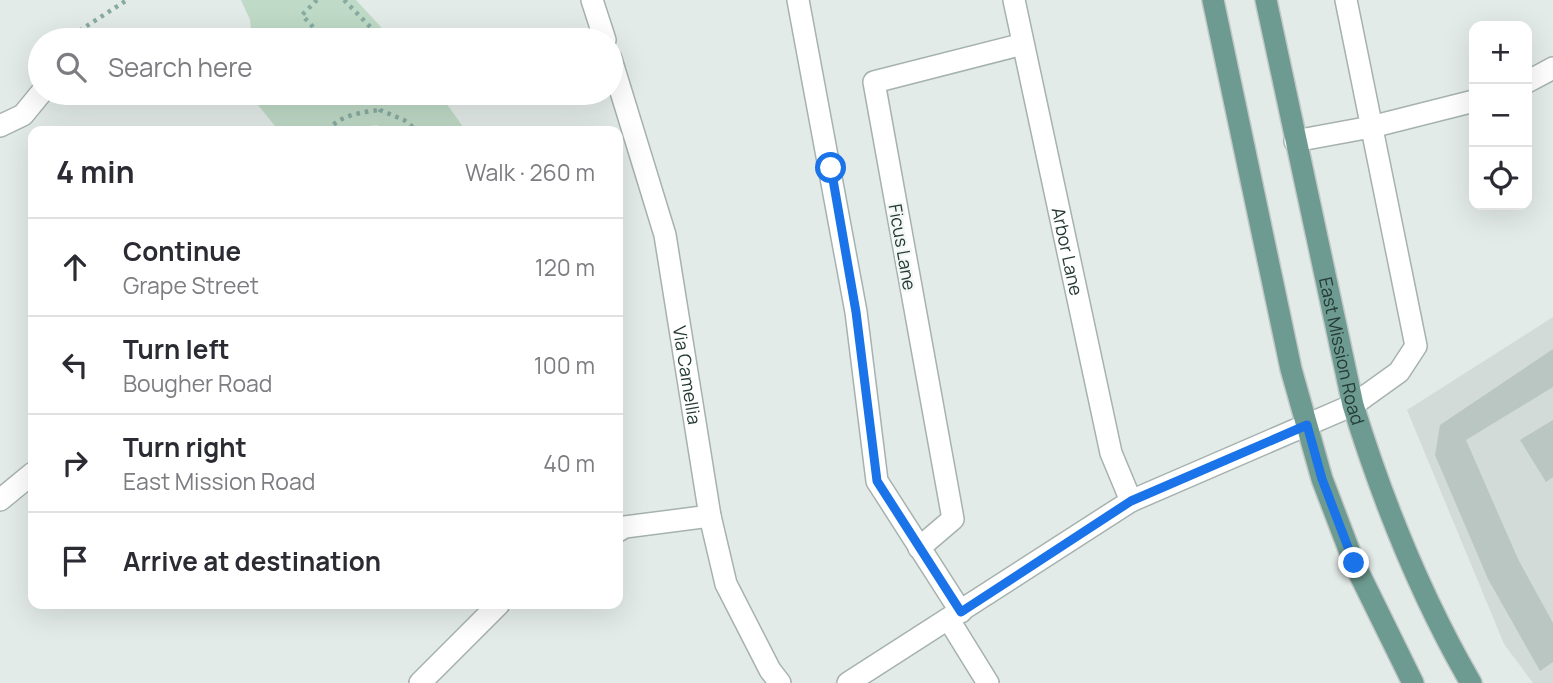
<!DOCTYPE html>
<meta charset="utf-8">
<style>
:root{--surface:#fff;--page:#f2f2f3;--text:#2b2b33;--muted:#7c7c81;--line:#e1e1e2}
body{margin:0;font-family:Manrope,sans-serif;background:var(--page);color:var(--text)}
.controls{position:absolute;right:21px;top:21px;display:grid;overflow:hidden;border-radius:14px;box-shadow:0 7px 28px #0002}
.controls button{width:63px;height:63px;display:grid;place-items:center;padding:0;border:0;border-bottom:2px solid var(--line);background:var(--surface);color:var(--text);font:35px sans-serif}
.stop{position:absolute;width:21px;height:21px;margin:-16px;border:5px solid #1a73e8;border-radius:50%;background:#fff}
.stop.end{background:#1a73e8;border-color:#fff;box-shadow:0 2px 7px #0008}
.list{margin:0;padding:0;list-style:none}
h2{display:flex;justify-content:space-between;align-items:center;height:91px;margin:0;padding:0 28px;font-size:30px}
h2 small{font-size:23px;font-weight:400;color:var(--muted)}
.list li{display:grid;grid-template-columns:46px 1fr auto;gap:21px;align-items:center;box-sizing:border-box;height:98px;padding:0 28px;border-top:2px solid var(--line)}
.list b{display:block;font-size:26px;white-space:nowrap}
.list p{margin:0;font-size:23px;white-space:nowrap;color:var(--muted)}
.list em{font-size:23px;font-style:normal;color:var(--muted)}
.icon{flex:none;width:38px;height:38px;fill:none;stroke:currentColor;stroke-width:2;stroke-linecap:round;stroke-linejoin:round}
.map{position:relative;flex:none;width:1553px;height:683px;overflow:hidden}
.search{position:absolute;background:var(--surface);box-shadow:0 7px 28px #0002;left:28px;top:28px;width:595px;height:77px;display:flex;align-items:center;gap:18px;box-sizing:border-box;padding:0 24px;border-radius:38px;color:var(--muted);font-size:26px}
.panel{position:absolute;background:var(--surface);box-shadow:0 7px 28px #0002;left:28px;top:126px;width:595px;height:483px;border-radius:14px}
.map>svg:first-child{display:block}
.built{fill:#d2dbd7}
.green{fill:#bfdac7}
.building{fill:#b9c6c1}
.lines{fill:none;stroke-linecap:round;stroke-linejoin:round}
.minor-casing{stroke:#a6b2af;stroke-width:24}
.major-casing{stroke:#c2c8c6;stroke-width:24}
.path{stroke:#87aba1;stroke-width:4.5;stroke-dasharray:3.5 5;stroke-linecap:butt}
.minor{stroke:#fff;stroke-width:21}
.major{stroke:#6d9b91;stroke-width:21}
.route{stroke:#1a73e8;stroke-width:9}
.labels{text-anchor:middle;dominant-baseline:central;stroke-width:5;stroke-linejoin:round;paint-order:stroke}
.street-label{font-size:18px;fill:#253a35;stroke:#f3f8f6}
</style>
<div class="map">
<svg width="1553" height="683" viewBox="0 0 1553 683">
<rect width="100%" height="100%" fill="#e3ebe8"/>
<path class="built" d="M1553,317v366h-20l-29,-39 -97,-234z"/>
<path class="green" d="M241,0h115l37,40h-141l-2,-20z
M257,93h182l27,38h-81l-8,-6 -21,3 -4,3h-73l-21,-26z"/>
<path class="building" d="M1553,349v38l-87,53 52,119 35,64v39l-13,9 -52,-92 -53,-124 5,-30z
M1553,420v57l-7,5 -26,-42z"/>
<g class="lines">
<g class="minor-casing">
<g id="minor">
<path d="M592,0l13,40"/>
<path d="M798,0l58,312 21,169 84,131"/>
<path id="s1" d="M1014,0l97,453 20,48"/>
<path id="s2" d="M611,59l54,176 45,281 16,68 44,86 10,13"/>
<path d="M1527,82l26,-14"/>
<path d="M0,126l23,-11 18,-22"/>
<path d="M1295,141l76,-14 103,-26"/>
<path d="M0,500l33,-27"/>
<path d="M618,531l7,-4 85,-11"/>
<path d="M919,548l34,-29 -79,-437 149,-38"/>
<path d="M949,620l39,63"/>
<path d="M420,683l79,-79"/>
<path d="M848,683l283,-182 222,-96 46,-33 17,-26 -70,-346"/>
</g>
</g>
<g class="major-casing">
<g id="major">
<path d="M1213,0l78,369 31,110 32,84 59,120"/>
<path id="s3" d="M1266,0l87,405c30,97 67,190 118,278"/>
</g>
</g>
<path class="path" d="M317,0l-15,15 23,25
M344,0l39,40
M65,40l62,-40
M376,93l4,17 24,10 14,11
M328,131c10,-16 35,-19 52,-21"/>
<use href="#minor" class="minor"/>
<use href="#major" class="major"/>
</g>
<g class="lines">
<path class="route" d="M831,168l25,144 21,169 84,131 170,-111 176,-76 15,54 32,84"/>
</g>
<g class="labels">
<g class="street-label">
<text transform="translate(903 247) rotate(80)">Ficus Lane</text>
<text stroke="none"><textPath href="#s1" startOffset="257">Arbor Lane</textPath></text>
<text stroke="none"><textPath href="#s3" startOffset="359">East Mission Road</textPath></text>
<text stroke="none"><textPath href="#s2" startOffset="326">Via Camellia</textPath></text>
</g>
</g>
</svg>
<div class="controls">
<button>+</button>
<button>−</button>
<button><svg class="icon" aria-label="locate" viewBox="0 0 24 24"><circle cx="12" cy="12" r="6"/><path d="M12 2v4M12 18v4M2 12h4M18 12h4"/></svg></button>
</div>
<div class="stop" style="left:831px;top:168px"></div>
<div class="stop end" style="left:1354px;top:563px"></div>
<div class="search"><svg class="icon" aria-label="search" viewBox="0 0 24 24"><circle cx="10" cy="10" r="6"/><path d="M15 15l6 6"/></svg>Search here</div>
<section class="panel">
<h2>4 min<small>Walk · 260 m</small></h2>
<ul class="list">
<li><svg class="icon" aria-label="ahead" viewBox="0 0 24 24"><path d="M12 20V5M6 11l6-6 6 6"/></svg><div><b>Continue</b><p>Grape Street</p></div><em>120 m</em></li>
<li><svg class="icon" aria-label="left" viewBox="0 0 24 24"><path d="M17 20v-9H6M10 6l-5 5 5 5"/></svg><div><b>Turn left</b><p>Bougher Road</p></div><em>100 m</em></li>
<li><svg class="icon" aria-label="right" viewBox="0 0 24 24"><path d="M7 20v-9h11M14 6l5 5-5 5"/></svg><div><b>Turn right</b><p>East Mission Road</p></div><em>40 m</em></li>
<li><svg class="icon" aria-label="arrive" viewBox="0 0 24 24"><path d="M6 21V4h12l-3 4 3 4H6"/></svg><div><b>Arrive at destination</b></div></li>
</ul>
</section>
</div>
